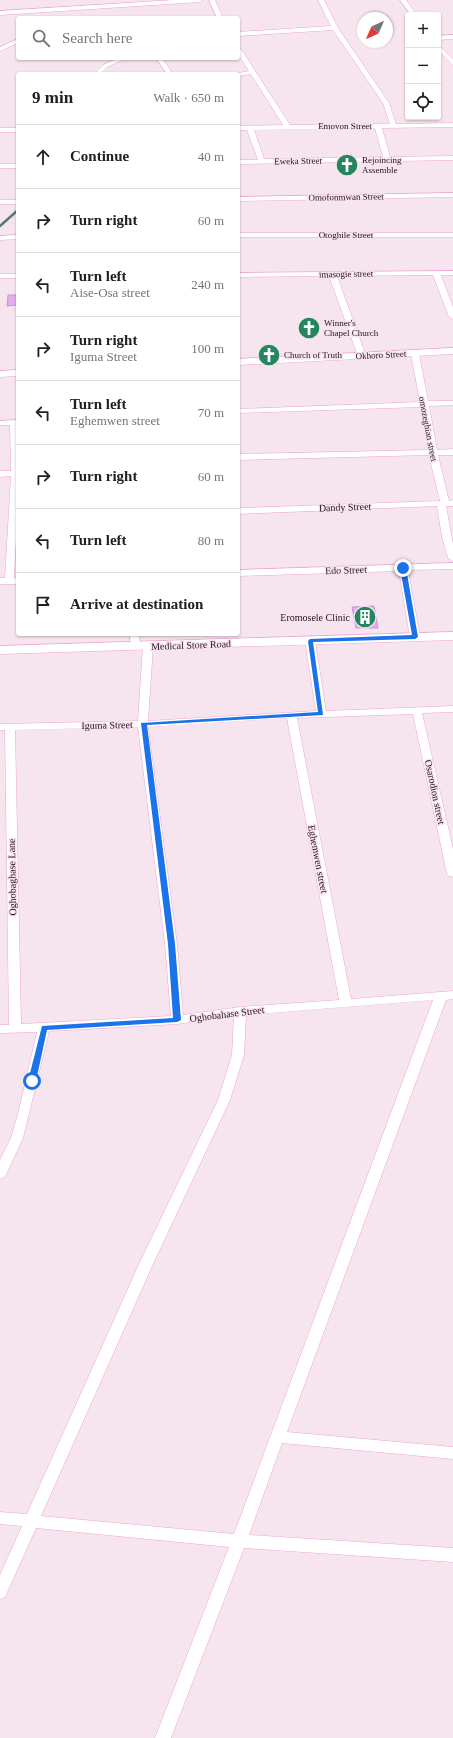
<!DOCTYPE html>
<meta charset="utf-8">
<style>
:root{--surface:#fff;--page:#f6f6f6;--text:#202124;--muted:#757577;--line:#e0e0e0}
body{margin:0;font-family:"Times New Roman",serif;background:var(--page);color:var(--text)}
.controls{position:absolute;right:12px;top:12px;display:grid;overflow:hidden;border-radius:4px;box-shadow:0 1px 3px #0004}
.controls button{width:36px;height:36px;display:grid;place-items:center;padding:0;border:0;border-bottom:1px solid var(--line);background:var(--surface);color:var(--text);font:20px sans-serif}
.compass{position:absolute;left:357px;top:12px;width:36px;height:36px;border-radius:50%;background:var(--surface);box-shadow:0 1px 3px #0004;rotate:225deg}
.stop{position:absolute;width:12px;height:12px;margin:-9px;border:3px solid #1a73e8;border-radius:50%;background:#fff}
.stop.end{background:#1a73e8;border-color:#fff;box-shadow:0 1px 4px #0008}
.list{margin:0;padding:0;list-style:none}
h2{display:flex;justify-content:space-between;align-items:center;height:52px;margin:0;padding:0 16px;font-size:17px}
h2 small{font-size:13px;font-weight:400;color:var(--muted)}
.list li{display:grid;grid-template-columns:26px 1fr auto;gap:12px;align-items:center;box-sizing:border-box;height:64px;padding:0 16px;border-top:1px solid var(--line)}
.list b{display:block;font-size:15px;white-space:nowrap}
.list p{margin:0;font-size:13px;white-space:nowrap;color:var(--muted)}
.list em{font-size:13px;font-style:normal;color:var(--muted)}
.icon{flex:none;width:22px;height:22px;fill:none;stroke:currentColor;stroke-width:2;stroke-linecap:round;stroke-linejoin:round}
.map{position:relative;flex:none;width:453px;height:1738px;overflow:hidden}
.search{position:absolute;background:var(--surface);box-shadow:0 1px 3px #0004;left:16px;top:16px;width:224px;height:44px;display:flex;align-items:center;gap:10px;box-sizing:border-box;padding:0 14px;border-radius:4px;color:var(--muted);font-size:15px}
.panel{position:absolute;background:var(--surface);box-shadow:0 1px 3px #0004;left:16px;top:72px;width:224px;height:564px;border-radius:4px}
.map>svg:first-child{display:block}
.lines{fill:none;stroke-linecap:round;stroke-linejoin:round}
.stream{stroke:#547e6c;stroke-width:2.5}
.building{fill:#e6adee;stroke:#cb93d3}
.street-casing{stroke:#f0a3d2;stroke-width:1}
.secondary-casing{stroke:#f0a3d2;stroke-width:1}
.street{fill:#fff;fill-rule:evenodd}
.secondary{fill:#fff;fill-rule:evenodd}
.route{fill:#1a73e8}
.labels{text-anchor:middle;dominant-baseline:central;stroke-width:3;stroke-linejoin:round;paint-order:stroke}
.far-street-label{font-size:9px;fill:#2b0f22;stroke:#f6e5ee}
.far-poi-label{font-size:9px;fill:#2b0f22;stroke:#f6e5ee;text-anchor:start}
.street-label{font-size:10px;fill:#2b0f22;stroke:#f6e5ee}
.poi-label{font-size:10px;fill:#2b0f22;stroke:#f6e5ee;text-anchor:end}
</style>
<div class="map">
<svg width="453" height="1738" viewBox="0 0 453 1738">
<rect width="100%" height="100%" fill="#f6e5ee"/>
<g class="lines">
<path class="stream" d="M0,226l18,-16"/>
</g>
<path class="building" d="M8,295h10v10l-11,1z
M374,606l4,22h-22l-4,-21z"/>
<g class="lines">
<g class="street-casing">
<path id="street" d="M174,0h29l-3,2 -200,13v-4z
M209,0h6l8,18h-6z
M318,0h6l14,28 51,75 7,21 57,-1v4l-71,1 8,29 63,-1v4l-215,4v-4h20l-11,-30h-9v-4l45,-1 -32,-51 -13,2v-2h-4l15,-3 -11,-17v-7l3,2 49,76 100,-1 -7,-21 -50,-73 -95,6v-4l93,-6zM375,128l8,29 -119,2 -10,-29z
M400,0h6l11,15h-6z
M453,35v4l-15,1v-4z
M18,39v4l-18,8v-4z
M438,44l15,15v6l-15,-15z
M119,58h8l-20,9 -7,7h-6l9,-9z
M156,58h6l11,16h-6z
M0,128h18v4h-18z
M0,164h18v4h-18z
M453,193v4l-215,4v-4z
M0,200h18v4h-18z
M238,233h215v4h-215z
M18,235v4l-18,1v-4z
M453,271v4h-12l12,32v12l-4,-2 -16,-42 -96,1 29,80 -4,2 -4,-2 -29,-80 -91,1v-4z
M0,274h18v4h-18z
M412,352h6l1,2 9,47h25v4l-24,1 8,44 16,-1v6h-15l11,46 4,-1v6h-7l7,38v17l-5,-3 -6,-21 -5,-31 -199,8v-6l202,-7 -11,-46 -191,5v-6l190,-4 -7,-43 -183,6v-4l182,-7 -9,-48z
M18,420v78l-4,80h4v6h-18v-6h5l6,-102 -11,1v-6h11l-1,-46h-10v-4z
M453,563v6l-45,1 12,67 -5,3 -5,-3 -11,-66 -161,5v-6z
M129,634h10l1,11 -2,2h-6z
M310,638l5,3 11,70 127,-5v6l-31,1 31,136v28l-4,-1 -2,-2 -34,-160 -116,4 54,281 102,-8v8l-7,1 -159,432 166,15v12l-171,-16 -33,92 204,13v14l-209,-14 -73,190h-16l74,-191 -193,-19 -31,69 -5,2v-24l22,-49 -22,-2v-12l27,2 112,-250 79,-164 14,-45 2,-39 -57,8 -128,7 -26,107 -18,39 -5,2v-19l11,-22 8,-28 18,-78 -37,1v-8h9l-4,-295h-5v-6l138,-3 5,-75 5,-3 5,3 -5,75 168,-10 -11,-70zM287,718l52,282 -99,7 -57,8 -6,-71 -29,-217zM138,727l27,217 6,72 -150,8 -6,-294zM433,1000l-199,534 -193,-18 112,-252 77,-164 14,-45 2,-40z"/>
</g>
<g class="secondary-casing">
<path id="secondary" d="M453,348v6l-215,11v-6z
M18,370v6l-18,1v-6z
M453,632v8l-453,14v-8z"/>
</g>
<use href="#street" class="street"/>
<use href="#secondary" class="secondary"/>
</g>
<path class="route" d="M403,567l3,1 12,69 -3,2 -102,3 10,73 -176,10 28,219 6,76 -4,2 -130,8 -11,51 -1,2h-5l-2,-2 14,-55 131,-8 -5,-74 -27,-221 177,-11 -10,-71 2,-2 102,-4 -12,-67z"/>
<defs>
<g id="church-disc" transform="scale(1.15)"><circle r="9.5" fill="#24865f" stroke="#f6e5ee"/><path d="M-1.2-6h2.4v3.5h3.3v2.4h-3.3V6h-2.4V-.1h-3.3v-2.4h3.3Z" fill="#fff"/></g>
<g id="building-disc" transform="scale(1.15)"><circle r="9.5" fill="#24865f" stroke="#f6e5ee"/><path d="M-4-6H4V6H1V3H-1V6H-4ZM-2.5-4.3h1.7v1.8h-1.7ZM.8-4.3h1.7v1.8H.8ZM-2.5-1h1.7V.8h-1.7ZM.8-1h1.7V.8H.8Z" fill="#fff"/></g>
</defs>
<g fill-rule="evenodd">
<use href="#church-disc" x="347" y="165"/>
<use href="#church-disc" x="309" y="328"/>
<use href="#church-disc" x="269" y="355"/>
<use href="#building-disc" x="365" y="617"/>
</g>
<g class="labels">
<g class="far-street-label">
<text x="345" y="126">Emovon Street</text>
<text transform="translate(298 161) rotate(-1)">Eweka Street</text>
<text transform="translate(346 197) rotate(-1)">Omofonmwan Street</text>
<text x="346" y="235">Otoghile Street</text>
<text transform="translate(346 274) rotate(-1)">imasogie street</text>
<text transform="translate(381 355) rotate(-3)">Okhoro Street</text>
<text transform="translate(428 429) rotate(79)">omozeghian street</text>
</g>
<g class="far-poi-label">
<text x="362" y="160">Rejoincing<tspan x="362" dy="10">Assemble</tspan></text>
<text x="324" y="323">Winner's<tspan x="324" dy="10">Chapel Church</tspan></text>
<text x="284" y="355">Church of Truth</text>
</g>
<g class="street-label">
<text transform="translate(345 507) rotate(-2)">Dandy Street</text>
<text transform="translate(346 570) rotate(-2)">Edo Street</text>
<text transform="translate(191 645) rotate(-2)">Medical Store Road</text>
<text transform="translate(107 725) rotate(-1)">Iguma Street</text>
<text transform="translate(435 792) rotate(78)">Osarodion street</text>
<text transform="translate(318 859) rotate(79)">Eghemwen street</text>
<text transform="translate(12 877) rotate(-91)">Oghobaghase Lane</text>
<text transform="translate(227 1014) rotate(-7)">Oghobahase Street</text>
</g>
<g class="poi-label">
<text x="350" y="617">Eromosele Clinic</text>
</g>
</g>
</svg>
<div class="controls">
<button>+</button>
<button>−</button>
<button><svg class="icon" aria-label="locate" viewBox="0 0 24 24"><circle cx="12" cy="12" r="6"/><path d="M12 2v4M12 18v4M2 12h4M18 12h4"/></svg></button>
</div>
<svg class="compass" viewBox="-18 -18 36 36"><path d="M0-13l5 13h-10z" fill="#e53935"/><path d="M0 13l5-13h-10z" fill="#757577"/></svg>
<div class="stop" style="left:32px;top:1081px"></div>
<div class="stop end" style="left:403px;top:568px"></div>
<div class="search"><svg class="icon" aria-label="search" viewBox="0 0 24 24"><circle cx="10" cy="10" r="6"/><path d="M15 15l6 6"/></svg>Search here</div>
<section class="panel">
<h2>9 min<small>Walk · 650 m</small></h2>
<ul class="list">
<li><svg class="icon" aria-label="ahead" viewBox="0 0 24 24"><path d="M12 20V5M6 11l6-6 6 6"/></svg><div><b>Continue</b></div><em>40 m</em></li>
<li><svg class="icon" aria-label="right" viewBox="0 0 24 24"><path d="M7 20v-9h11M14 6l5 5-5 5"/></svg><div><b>Turn right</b></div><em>60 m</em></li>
<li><svg class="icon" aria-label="left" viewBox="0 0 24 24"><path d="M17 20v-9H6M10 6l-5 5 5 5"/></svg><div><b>Turn left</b><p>Aise-Osa street</p></div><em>240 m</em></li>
<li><svg class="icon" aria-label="right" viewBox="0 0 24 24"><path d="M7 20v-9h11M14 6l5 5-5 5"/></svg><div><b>Turn right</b><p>Iguma Street</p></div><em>100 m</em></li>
<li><svg class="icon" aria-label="left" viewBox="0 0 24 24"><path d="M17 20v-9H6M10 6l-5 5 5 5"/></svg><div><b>Turn left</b><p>Eghemwen street</p></div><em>70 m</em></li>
<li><svg class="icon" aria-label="right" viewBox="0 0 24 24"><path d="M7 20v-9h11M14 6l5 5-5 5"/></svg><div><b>Turn right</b></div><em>60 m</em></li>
<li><svg class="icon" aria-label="left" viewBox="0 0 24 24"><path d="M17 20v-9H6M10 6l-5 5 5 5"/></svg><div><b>Turn left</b></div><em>80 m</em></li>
<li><svg class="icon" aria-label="arrive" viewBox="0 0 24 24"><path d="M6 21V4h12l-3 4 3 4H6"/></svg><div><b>Arrive at destination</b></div></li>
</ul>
</section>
</div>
